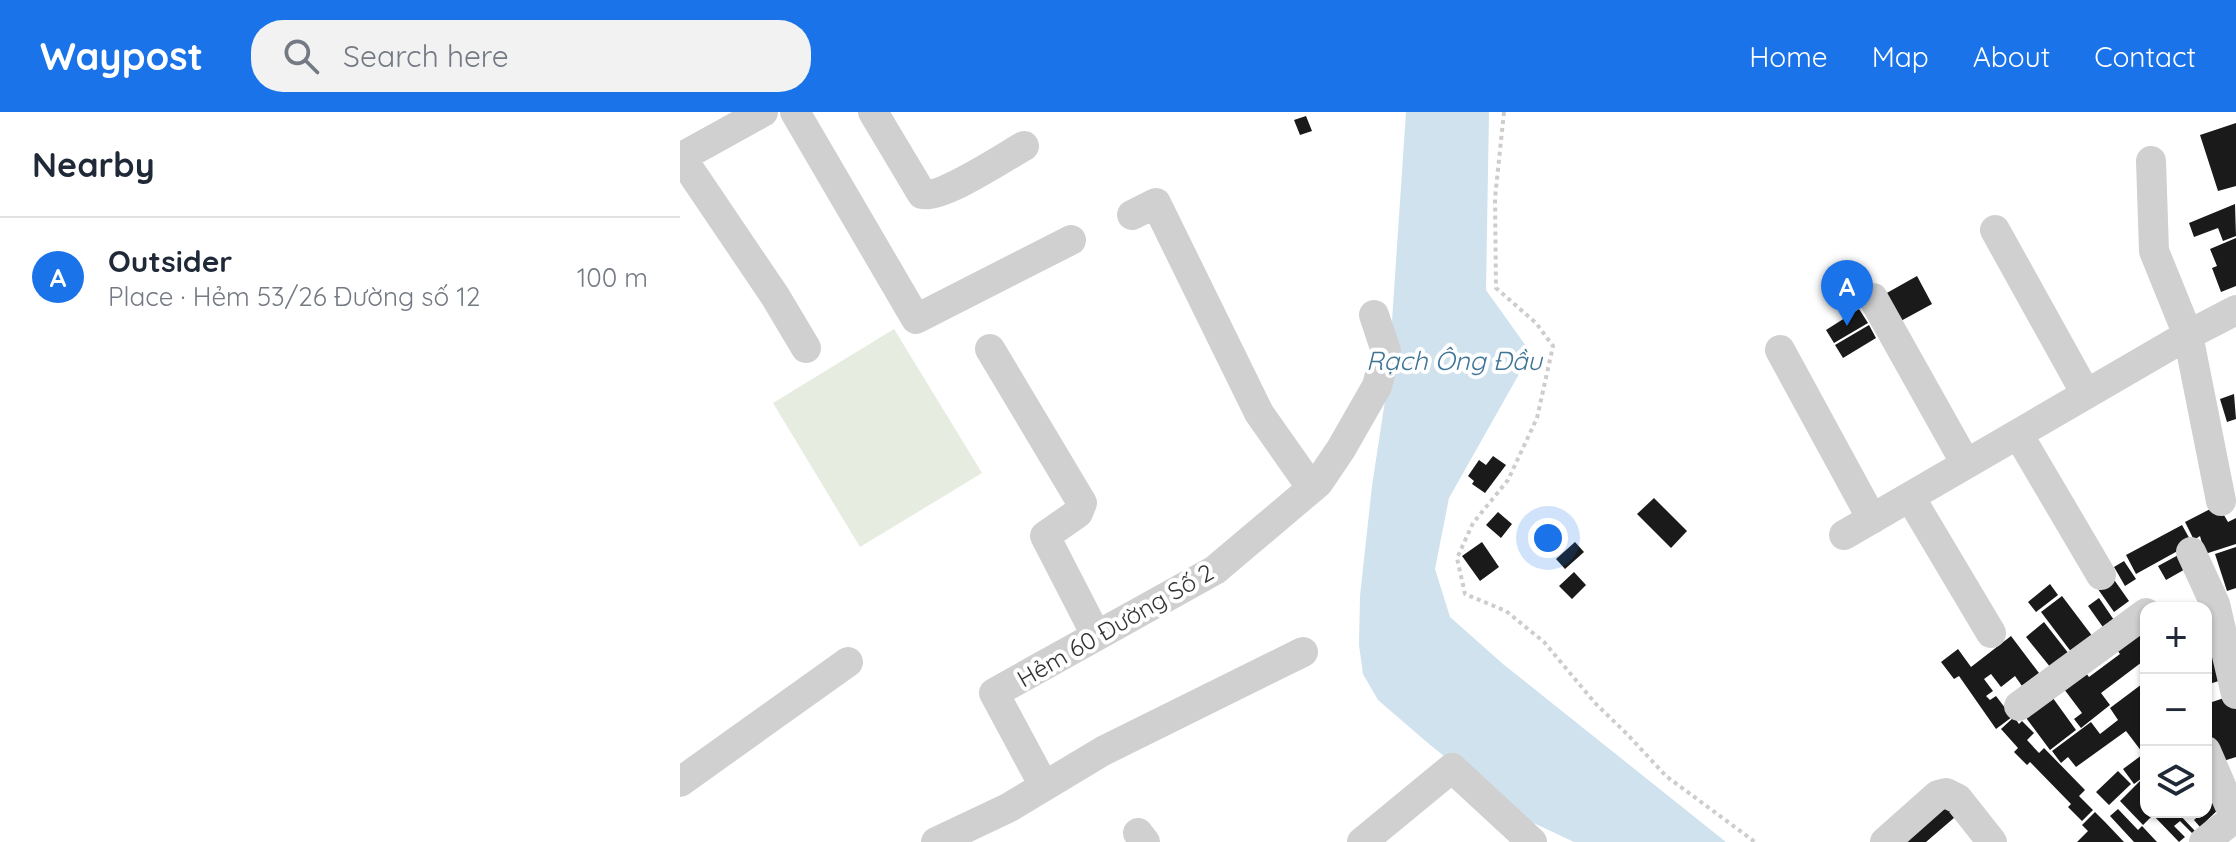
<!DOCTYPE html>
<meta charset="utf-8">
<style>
:root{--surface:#fff;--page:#f2f2f3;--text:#1f2937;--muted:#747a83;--line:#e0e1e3;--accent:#1a73e8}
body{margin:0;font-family:Quicksand,sans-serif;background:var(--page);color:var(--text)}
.controls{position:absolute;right:24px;bottom:24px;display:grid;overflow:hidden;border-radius:16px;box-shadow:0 2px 6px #0004}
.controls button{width:72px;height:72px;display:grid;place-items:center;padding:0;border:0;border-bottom:2px solid var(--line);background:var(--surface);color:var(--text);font:40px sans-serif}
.you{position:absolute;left:868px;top:426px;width:28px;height:28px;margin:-20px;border:6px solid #fff;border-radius:50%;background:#1a73e8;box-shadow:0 0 0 12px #1a73e833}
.badge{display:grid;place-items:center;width:52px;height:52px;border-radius:50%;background:var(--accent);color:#fff;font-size:26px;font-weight:700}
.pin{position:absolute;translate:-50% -66px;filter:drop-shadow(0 2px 4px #0008)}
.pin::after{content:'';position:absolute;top:42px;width:28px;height:24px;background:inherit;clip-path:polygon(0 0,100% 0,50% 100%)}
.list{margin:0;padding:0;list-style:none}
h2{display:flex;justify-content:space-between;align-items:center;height:104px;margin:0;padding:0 32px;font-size:34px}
h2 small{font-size:26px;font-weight:400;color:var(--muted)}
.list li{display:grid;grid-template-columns:52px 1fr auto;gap:24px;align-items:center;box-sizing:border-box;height:120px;padding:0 32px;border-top:2px solid var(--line)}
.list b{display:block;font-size:30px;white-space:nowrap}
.list p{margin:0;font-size:26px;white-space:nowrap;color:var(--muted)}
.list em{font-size:26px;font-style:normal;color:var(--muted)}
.icon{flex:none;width:44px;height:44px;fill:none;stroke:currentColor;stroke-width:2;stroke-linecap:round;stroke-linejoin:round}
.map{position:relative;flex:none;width:1556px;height:730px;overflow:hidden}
header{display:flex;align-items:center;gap:48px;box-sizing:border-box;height:112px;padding:0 40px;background:var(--accent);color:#fff}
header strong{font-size:38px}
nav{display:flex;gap:44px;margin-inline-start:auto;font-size:28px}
.search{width:560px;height:72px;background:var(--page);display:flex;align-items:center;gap:20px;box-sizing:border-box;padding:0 28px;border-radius:32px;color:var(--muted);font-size:30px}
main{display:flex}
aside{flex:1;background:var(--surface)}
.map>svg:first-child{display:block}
.green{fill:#e6ecdf}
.water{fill:#cfe2ee}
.building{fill:#1a1a1a}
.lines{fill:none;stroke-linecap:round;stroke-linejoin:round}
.path{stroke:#cdcdcd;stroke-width:4;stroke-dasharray:4 4;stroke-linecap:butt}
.minor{stroke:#d0d0d0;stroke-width:30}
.labels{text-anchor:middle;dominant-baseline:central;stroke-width:8;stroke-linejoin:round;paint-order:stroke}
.street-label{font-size:24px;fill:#333;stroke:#fff}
.water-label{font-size:26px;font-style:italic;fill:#3f7597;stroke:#fff}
</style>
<header>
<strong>Waypost</strong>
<div class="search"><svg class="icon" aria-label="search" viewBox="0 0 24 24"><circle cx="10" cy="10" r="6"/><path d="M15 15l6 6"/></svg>Search here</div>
<nav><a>Home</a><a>Map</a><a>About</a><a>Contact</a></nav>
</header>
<main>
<aside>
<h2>Nearby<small></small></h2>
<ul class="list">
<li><span class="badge">A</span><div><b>Outsider</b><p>Place · Hẻm 53/26 Đường số 12</p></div><em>100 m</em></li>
</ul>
</aside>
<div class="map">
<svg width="1556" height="730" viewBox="0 0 1556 730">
<rect width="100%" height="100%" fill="#fff"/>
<path class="green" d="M214,217l88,144 -122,74 -87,-144z"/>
<path class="water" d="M726,0h83l-3,178 45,63 -82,145 -14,71 15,48 53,47 223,178h-152l-53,-25 -92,-73 -51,-44 -15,-26 -4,-29 1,-49 12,-110 16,-105z"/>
<path class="building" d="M626,4l6,15 -12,4 -6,-15z
M1556,11v63l-18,5 -18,-56z
M1555,92l1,32 -13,5 -5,-13 -24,9 -5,-14z
M1556,126v48l-15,6 -9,-24 5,-2 -7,-17z
M1237,164l15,28 -33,18 -14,-28z
M1179,197l9,14 -34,20 -8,-13z
M1189,213l7,13 -33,20 -8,-13z
M1554,282l2,25 -9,3 -7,-23z
M813,344l13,9 -21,28 -13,-9 2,-3 -6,-5 11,-16 7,5z
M974,386l33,33 -16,17 -34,-34z
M1538,393l10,17 8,-4v26l-31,10 -5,-18 -6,4 -9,-18z
M818,400l14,12 -11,14 -15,-13z
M1502,413l10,18 -56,31 -10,-19z
M802,430l17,25 -19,14 -18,-25z
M895,430l9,10 -19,17 -9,-10z
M1515,434l8,13 -37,21 -8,-14z
M1556,435v41l-9,3 -12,-37z
M1444,449l12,18 -11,7 -11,-19z
M1428,459l21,30 -15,11 -21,-30z
M894,460l12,13 -14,14 -13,-13z
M1370,472l8,11 -22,17 -8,-10z
M1382,484l31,41 -21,16 -31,-41z
M1419,486l17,25 -11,7 -17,-24z
M1364,510l25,32 -18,14 -25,-31z
M1466,515v32l-45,34 9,12 -29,23 -7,-9 8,-6 -24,-32 22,-16 9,12 31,-23 -12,-16z
M1331,524l28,37 -17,13 -7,-10 -14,11 -10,-13 -7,5 9,12 -7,5 4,4 6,-4 16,21 -16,12 -37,-53 -5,3 -13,-17 17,-13 13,18z
M1534,528l11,39 -19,6v-42z
M1466,569v67l-4,4 -16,-21 -50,36 -8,-10 -7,6 -9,-12 39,-29 9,12 18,-14 -8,-12z
M1370,582l26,36 -26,20 -29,-39z
M1556,582v63l-16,5 -14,-43v-15z
M1334,605l5,7 3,-3 12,12 -7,7 12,13 5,-5 41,42 -6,6 14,14 -11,11 -14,-14 3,-3 -41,-42 -3,3 -13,-13 4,-4 -17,-19z
M1466,640v23l-12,9 -11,-15z
M1438,659l13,13 -22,21 -13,-13z
M1464,665l2,35h31l18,19 -3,2 -12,-12 -6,5 11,11 -6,5 -26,-27 -10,10 -23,-24z
M1266,680l16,19 -36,31h-38z
M1535,688l7,6 -22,21 -6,-7 9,-8h3v-7l2,2z
M1438,697l20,21 4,-4 15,16h-23l-24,-26z
M1415,700l10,10 19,20h-47l11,-11 -6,-6z"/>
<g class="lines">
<path class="path" d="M824,0l-9,86 1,90 40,35 17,23 -16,72 -29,62 -35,43 -16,35 8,36 41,17 38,31 51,61 32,31 39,42 89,66"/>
<path class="minor" d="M115,0l121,207 155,-79
M193,0l49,82c20,5 82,-37 102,-48
M1,45l94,139 31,52
M0,46l83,-46
M1471,49l3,90 34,84 33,166
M452,103l24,-12 103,210 52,74
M1315,118l91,164
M1193,186l93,166
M310,237l92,154 -4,10 -33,23 51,99
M1100,238l92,169
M1338,322l83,141
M1230,385l81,136
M1164,423l344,-200 48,-25
M1511,440l24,52 21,90
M1339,594l127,-93
M1526,639l29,67
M0,670l168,-120
M364,674l-50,-93 221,-123 103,-87 23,-34 36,-63 9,-35 -12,-36
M458,721l7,9
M256,730l72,-34 95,-57 200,-99
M682,730l90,-74 80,74
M1205,730l53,-47 8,-2 12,6 34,43
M1524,730l32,-25"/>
</g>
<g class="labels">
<g class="street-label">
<text transform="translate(435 513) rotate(-30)">Hẻm 60 Đường Số 2</text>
</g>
<g class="water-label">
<text x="774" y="248">Rạch Ông Đầu</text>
</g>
</g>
</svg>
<div class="controls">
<button>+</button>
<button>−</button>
<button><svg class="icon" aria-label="layers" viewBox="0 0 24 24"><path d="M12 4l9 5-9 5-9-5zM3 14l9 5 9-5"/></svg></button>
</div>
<div class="you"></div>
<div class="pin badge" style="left:1167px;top:214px">A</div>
</div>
</main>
